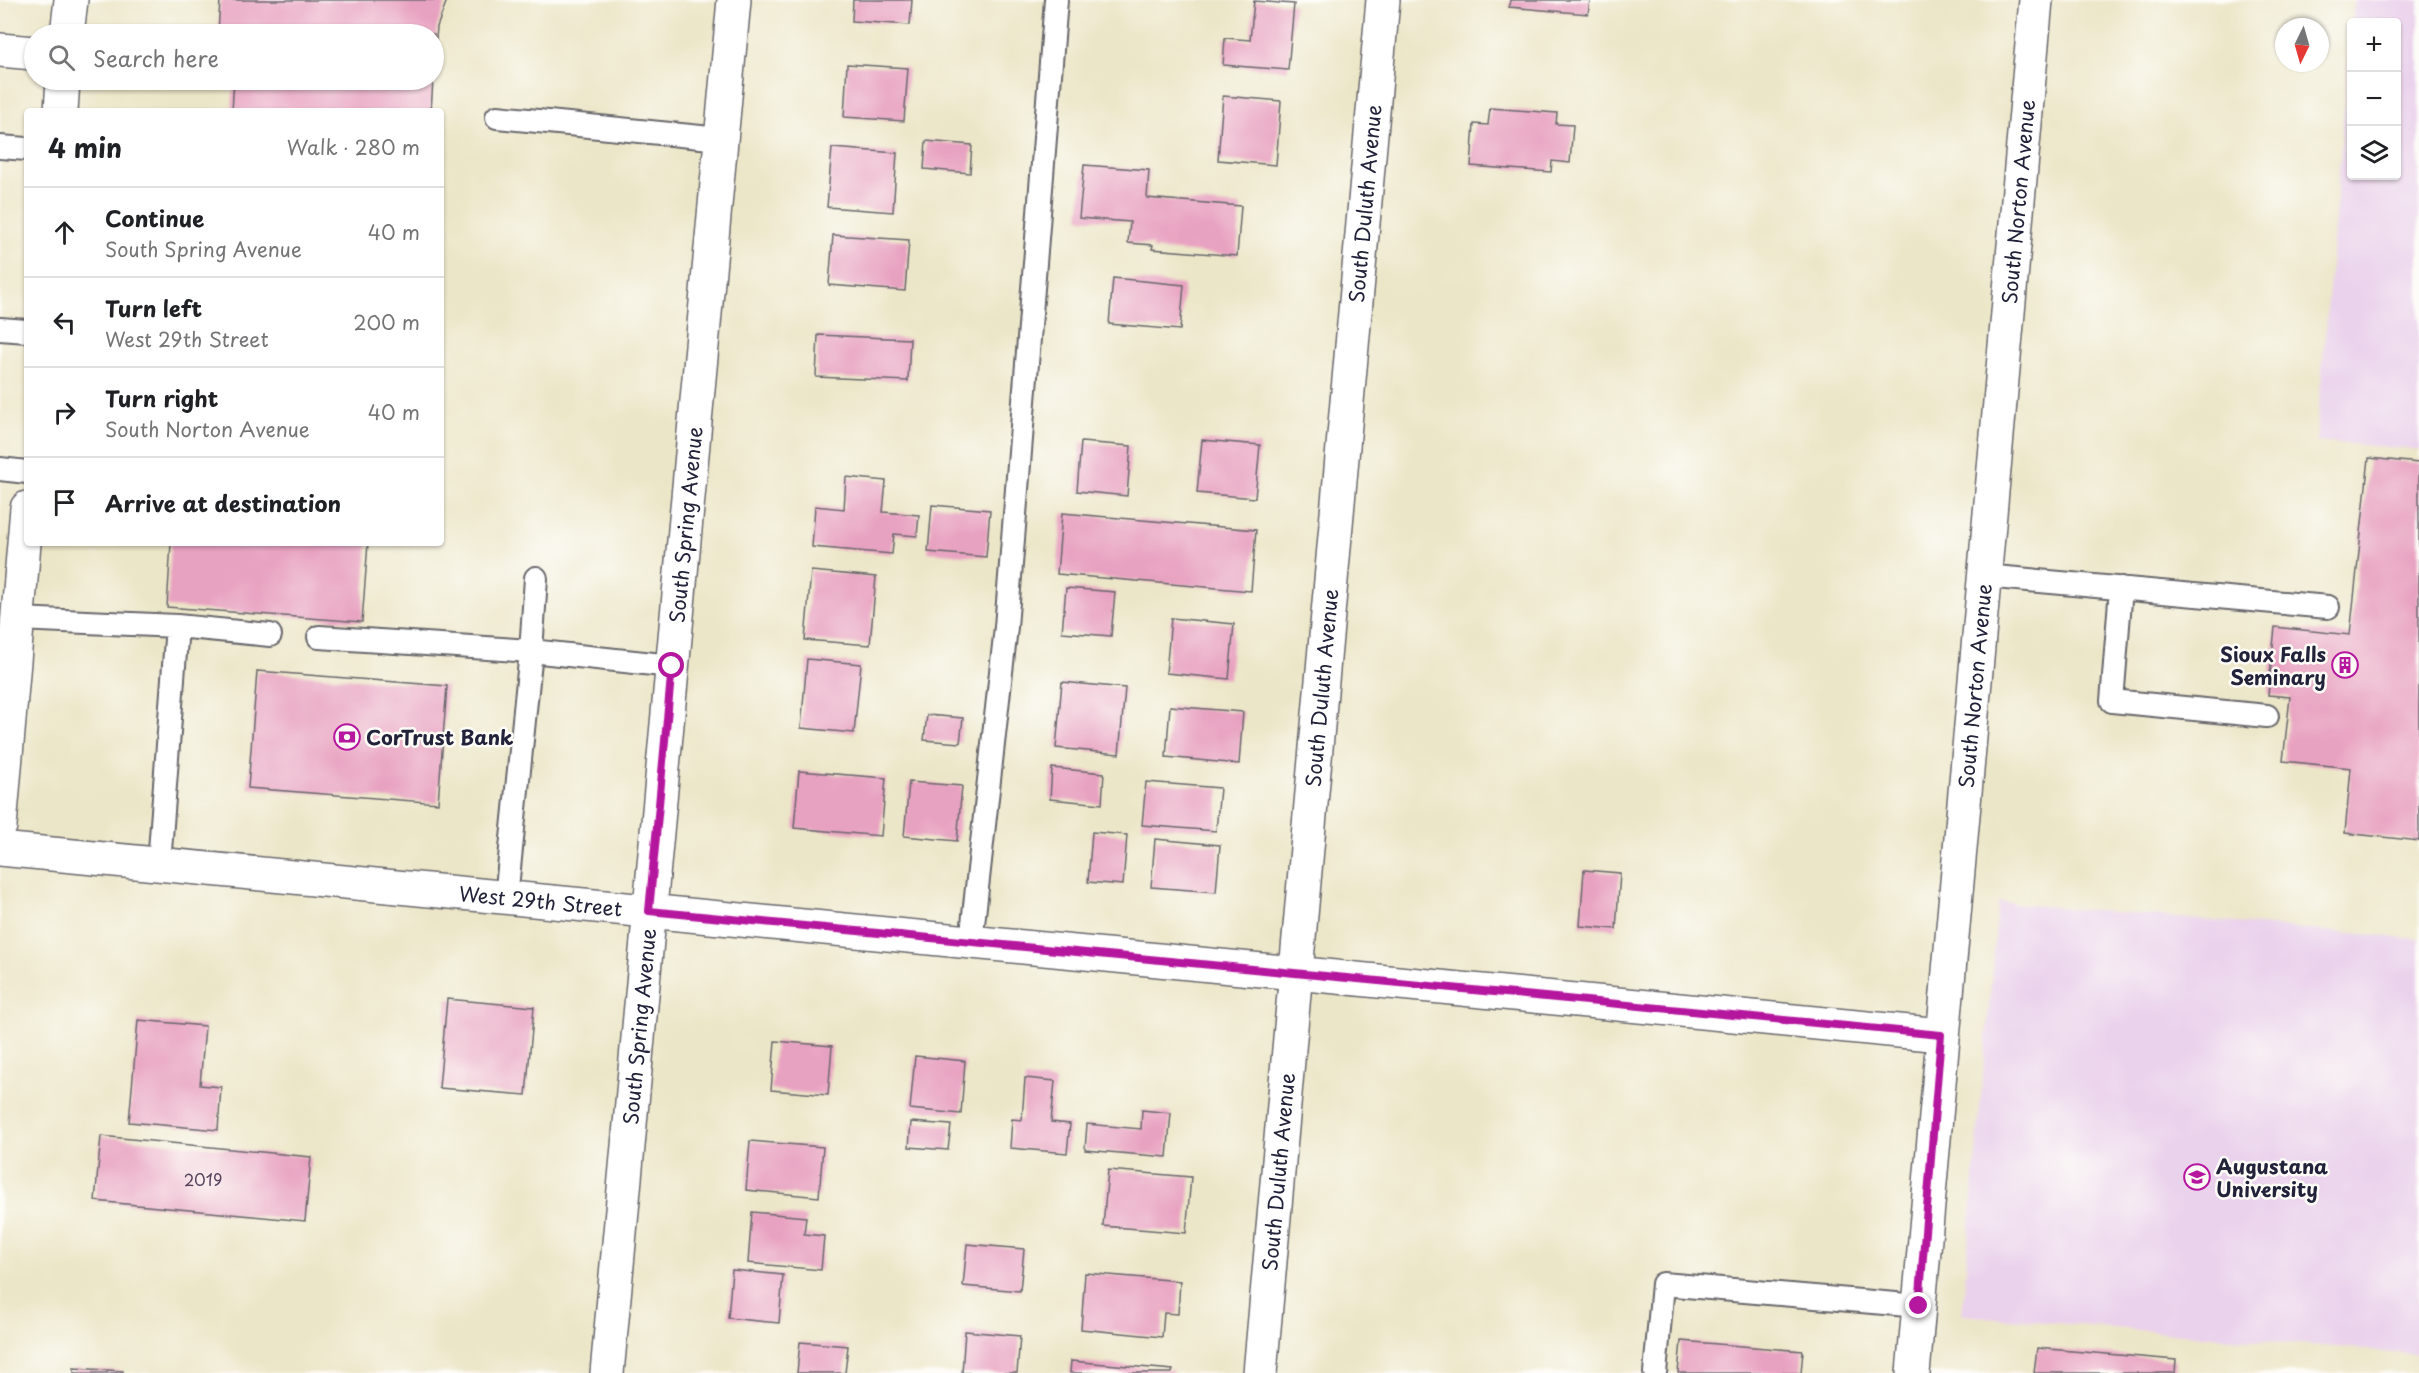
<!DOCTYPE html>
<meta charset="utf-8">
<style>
:root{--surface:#fff;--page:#f2f2f2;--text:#202124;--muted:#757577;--line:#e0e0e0}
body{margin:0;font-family:"Playpen Sans",sans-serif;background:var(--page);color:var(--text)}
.controls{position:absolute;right:18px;top:18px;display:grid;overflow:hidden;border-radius:6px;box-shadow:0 2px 4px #0004}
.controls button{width:54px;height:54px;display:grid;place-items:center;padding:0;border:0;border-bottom:2px solid var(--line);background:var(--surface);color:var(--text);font:30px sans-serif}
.compass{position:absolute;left:2275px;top:18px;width:54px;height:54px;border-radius:50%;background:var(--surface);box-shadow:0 2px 4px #0004;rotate:185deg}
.stop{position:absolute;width:18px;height:18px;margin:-14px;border:4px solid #b5179e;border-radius:50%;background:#fff}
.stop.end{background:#b5179e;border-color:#fff;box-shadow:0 2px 6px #0008}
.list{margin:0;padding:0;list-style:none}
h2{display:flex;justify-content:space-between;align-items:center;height:78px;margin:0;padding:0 24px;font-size:26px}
h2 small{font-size:20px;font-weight:400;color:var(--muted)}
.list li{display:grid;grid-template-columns:39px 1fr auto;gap:18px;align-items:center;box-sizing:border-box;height:90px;padding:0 24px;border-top:2px solid var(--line)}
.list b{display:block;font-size:22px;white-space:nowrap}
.list p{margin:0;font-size:20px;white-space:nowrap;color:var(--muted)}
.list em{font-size:20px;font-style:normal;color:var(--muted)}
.icon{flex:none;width:33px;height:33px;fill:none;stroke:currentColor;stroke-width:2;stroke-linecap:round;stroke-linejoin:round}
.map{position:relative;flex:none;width:2419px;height:1373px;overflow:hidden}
.search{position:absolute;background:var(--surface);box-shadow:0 2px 4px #0004;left:24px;top:24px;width:420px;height:66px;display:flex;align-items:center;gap:15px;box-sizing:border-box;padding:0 21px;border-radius:33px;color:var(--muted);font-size:22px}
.panel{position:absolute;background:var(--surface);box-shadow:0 2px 4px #0004;left:24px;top:108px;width:420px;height:438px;border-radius:6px}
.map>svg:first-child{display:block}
.built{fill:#ead1ec}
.building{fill:#e8a2c1}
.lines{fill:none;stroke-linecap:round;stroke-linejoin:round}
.service-casing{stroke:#69676c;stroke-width:26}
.minor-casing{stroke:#69676c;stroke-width:36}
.primary-casing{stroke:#69676c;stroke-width:36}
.service{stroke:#fff;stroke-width:22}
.minor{stroke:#fff;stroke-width:33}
.primary{stroke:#fff;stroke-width:33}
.route{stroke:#b5179e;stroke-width:8}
.labels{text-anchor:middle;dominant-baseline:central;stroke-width:5;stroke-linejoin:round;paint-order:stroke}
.number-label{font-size:16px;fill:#54425c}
.street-label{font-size:20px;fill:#22223b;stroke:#fdfcf7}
.poi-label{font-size:20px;font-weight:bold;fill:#22223b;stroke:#fdfcf7;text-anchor:start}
</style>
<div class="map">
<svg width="2419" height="1373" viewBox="0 0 2419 1373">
<rect width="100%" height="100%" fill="#fdfcf7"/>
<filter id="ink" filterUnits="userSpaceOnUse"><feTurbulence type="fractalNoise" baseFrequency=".0167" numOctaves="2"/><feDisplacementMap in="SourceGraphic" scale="12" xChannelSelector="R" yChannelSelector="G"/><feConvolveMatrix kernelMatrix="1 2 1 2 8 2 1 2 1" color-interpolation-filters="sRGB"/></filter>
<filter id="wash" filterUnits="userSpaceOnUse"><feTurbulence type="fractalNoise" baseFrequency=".008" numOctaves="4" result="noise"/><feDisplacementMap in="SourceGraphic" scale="24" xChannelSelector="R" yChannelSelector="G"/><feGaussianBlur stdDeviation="1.35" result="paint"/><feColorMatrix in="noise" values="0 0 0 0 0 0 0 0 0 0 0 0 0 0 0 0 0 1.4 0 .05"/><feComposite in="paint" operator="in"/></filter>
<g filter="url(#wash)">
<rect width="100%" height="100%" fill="#ece6c8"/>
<path class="built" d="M2354,0h65v450l-103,-9 35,-412 1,147h44v-154h-44z
M1998,902l421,37v415l-457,-39z"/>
<g id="blocks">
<path class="building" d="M220,0h227l-10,27 -2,25 -1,-18h-216z
M853,0h59l-2,25 -58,-4z
M1510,0h80l-2,14 -79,-7z
M1254,1l40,3 -6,66 -65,-5 2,-27 25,2z
M847,64l61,4 -4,53 -60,-4z
M234,80h199l-2,31h-199z
M1223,96l58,5 -5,64 -58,-5z
M1490,108l67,5 -1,11 17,1 -3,38 -18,-2 -1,11 -80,-6 3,-42 14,1z
M926,141l46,4 -2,28 -46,-4z
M832,148l65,5 -4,59 -66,-5z
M1084,165l65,5 -2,28 94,8 -4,50 -85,-7 1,-4 -25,-2 2,-21 -51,-4z
M833,235l76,5 -4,51 -76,-6z
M1113,278l71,7 -4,45 -71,-6z
M818,335l92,4 -2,42 -92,-4z
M1202,440l58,5 -5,53 -58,-5z
M1081,442l50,4 -4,50 -50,-5z
M2369,458l50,5v378l-74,-8 6,-65 -68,-7 7,-64 -22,-2 7,-68 75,8z
M846,477l40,4 -3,31 36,3 -2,21 -23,-2 -2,20 -80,-7 3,-41 29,3z
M932,505l58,5 -4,47 -58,-5z
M1062,513l194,17 -5,61 -194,-17z
M171,543h197l-6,79 -195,-15z
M811,571l65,6 -6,68 -65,-5z
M1066,588l49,4 -4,44 -49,-4z
M1171,618l63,6 -5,55 -63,-6z
M807,659l54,5 -7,69 -53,-5z
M257,671l190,15 -9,117 -190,-15z
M1062,682l63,6 -6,66 -63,-6z
M1170,706l73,6 -4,52 -73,-7z
M927,715l36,3 -3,25 -36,-3z
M1052,768l52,5 -2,31 -52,-5z
M799,771l87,7 -5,58 -87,-8z
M909,782l53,4 -5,55 -53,-5z
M1146,782l74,6 -4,43 -74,-6z
M1092,832l35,3 -4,50 -35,-3z
M1155,839l65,6 -4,47 -65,-5z
M1584,870l36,3 -4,56 -36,-3z
M447,999l87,8 -8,88 -87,-7z
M138,1020l67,6 -5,59 21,2 -3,43 -89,-8z
M775,1041l57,5 -4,49 -57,-5z
M915,1056l50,5 -4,53 -51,-5z
M1025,1078l30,3 -4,41 19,2 -3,29 -57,-5 2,-29 10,1z
M1142,1110l29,3 -4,44 -82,-7 2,-26 54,5z
M911,1122l40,3 -3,25 -39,-3z
M101,1136l210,21 -6,64 -210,-20z
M750,1141l73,6 -4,50 -73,-7z
M1108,1170l83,7 -5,56 -83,-7z
M752,1212l54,5 -2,17 20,2 -3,34 -73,-7z
M967,1244l57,5 -4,42 -57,-5z
M732,1270l51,5 -4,48 -51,-5z
M1085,1273l95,8 -2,33 -14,-1 -2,24 -81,-8z
M965,1331l55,5 -3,37h-55z
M1681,1341l122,10 -2,22h-123z
M800,1342l48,4 -3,27h-48z
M2037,1348l139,12 -1,13h-141z
M1071,1361l102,9 -1,3h-102z
M74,1368l49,3v2h-49z"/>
</g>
</g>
<g filter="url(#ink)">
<use href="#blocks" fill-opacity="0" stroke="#69676c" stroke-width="1.5"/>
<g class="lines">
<g class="service-casing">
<path id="service" d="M497,117l224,22
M0,147l27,2
M0,329l27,2
M0,469l27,3
M1984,576l344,31
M536,578l-5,73 141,15
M2121,588l-9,113 155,15
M18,619l159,7 -18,238
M177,626l93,9
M319,637l212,14 -25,247
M971,942l35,-315 50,-627
M1655,1373l8,-89 256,22"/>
</g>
<g class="minor-casing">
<g id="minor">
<path d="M0,50l34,3"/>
<path id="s1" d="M0,849l1941,186"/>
<path id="s2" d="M607,1373l127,-1373"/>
<path id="s3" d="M1260,1373l123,-1373"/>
<path id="s4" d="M1913,1373l123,-1373"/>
</g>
</g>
<g class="primary-casing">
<path id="primary" d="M67,34l4,-34
M61,111l2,-31
M0,826l27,-318"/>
</g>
<use href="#service" class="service"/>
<use href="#minor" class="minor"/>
<use href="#primary" class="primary"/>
</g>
</g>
<g class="lines" filter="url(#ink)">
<path class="route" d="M672,666l-23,245 1292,124 -22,271"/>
</g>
<defs>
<g id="building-ring" transform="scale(1.35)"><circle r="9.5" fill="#fdfcf7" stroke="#b5179e" stroke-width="1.5"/><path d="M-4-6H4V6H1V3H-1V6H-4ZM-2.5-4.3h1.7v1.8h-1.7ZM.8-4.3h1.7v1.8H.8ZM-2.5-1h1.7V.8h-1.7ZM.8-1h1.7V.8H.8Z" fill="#b5179e"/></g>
<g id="bank-ring" transform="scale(1.35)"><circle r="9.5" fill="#fdfcf7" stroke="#b5179e" stroke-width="1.5"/><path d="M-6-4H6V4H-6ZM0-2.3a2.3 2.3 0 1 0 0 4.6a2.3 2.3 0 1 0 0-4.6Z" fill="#b5179e"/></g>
<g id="university-ring" transform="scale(1.35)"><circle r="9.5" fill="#fdfcf7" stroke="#b5179e" stroke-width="1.5"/><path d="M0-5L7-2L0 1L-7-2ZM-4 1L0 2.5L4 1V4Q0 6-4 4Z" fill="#b5179e"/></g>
</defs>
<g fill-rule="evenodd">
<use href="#building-ring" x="2345" y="665"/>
<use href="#bank-ring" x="347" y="737"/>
<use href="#university-ring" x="2197" y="1177"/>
</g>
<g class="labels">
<g class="number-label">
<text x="203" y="1179">2019</text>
</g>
<g class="street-label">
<text stroke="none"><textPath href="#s3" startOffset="1174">South Duluth Avenue</textPath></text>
<text stroke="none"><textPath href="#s4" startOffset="1176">South Norton Avenue</textPath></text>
<text stroke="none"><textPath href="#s2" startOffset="852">South Spring Avenue</textPath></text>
<text stroke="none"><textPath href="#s4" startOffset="690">South Norton Avenue</textPath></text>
<text stroke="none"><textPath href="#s3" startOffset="688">South Duluth Avenue</textPath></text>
<text stroke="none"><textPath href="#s1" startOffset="543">West 29th Street</textPath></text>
<text stroke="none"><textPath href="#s2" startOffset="348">South Spring Avenue</textPath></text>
<text stroke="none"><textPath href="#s3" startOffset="202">South Duluth Avenue</textPath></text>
</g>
<g class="poi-label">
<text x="2326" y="654" text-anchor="end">Sioux Falls<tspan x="2326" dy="23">Seminary</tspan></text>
<text x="366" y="737">CorTrust Bank</text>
<text x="2216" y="1166">Augustana<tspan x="2216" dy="23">University</tspan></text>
</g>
</g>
</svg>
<div class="controls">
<button>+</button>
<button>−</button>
<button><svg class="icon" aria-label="layers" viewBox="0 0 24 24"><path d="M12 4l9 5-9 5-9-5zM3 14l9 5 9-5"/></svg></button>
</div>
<svg class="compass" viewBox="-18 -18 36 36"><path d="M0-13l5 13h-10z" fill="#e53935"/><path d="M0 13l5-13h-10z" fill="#757577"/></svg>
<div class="stop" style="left:672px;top:666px"></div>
<div class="stop end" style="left:1919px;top:1306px"></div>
<div class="search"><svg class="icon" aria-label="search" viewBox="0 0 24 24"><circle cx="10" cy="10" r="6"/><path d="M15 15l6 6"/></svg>Search here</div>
<section class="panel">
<h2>4 min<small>Walk · 280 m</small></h2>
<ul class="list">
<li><svg class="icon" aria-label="ahead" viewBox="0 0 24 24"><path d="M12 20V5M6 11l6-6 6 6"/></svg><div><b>Continue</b><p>South Spring Avenue</p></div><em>40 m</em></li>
<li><svg class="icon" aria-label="left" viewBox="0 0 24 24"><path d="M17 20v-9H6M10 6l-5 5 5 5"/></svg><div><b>Turn left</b><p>West 29th Street</p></div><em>200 m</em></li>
<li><svg class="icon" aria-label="right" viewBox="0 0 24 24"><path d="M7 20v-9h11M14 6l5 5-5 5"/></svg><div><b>Turn right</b><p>South Norton Avenue</p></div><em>40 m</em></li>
<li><svg class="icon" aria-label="arrive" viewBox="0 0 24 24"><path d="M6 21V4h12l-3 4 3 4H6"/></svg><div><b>Arrive at destination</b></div></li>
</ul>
</section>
</div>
